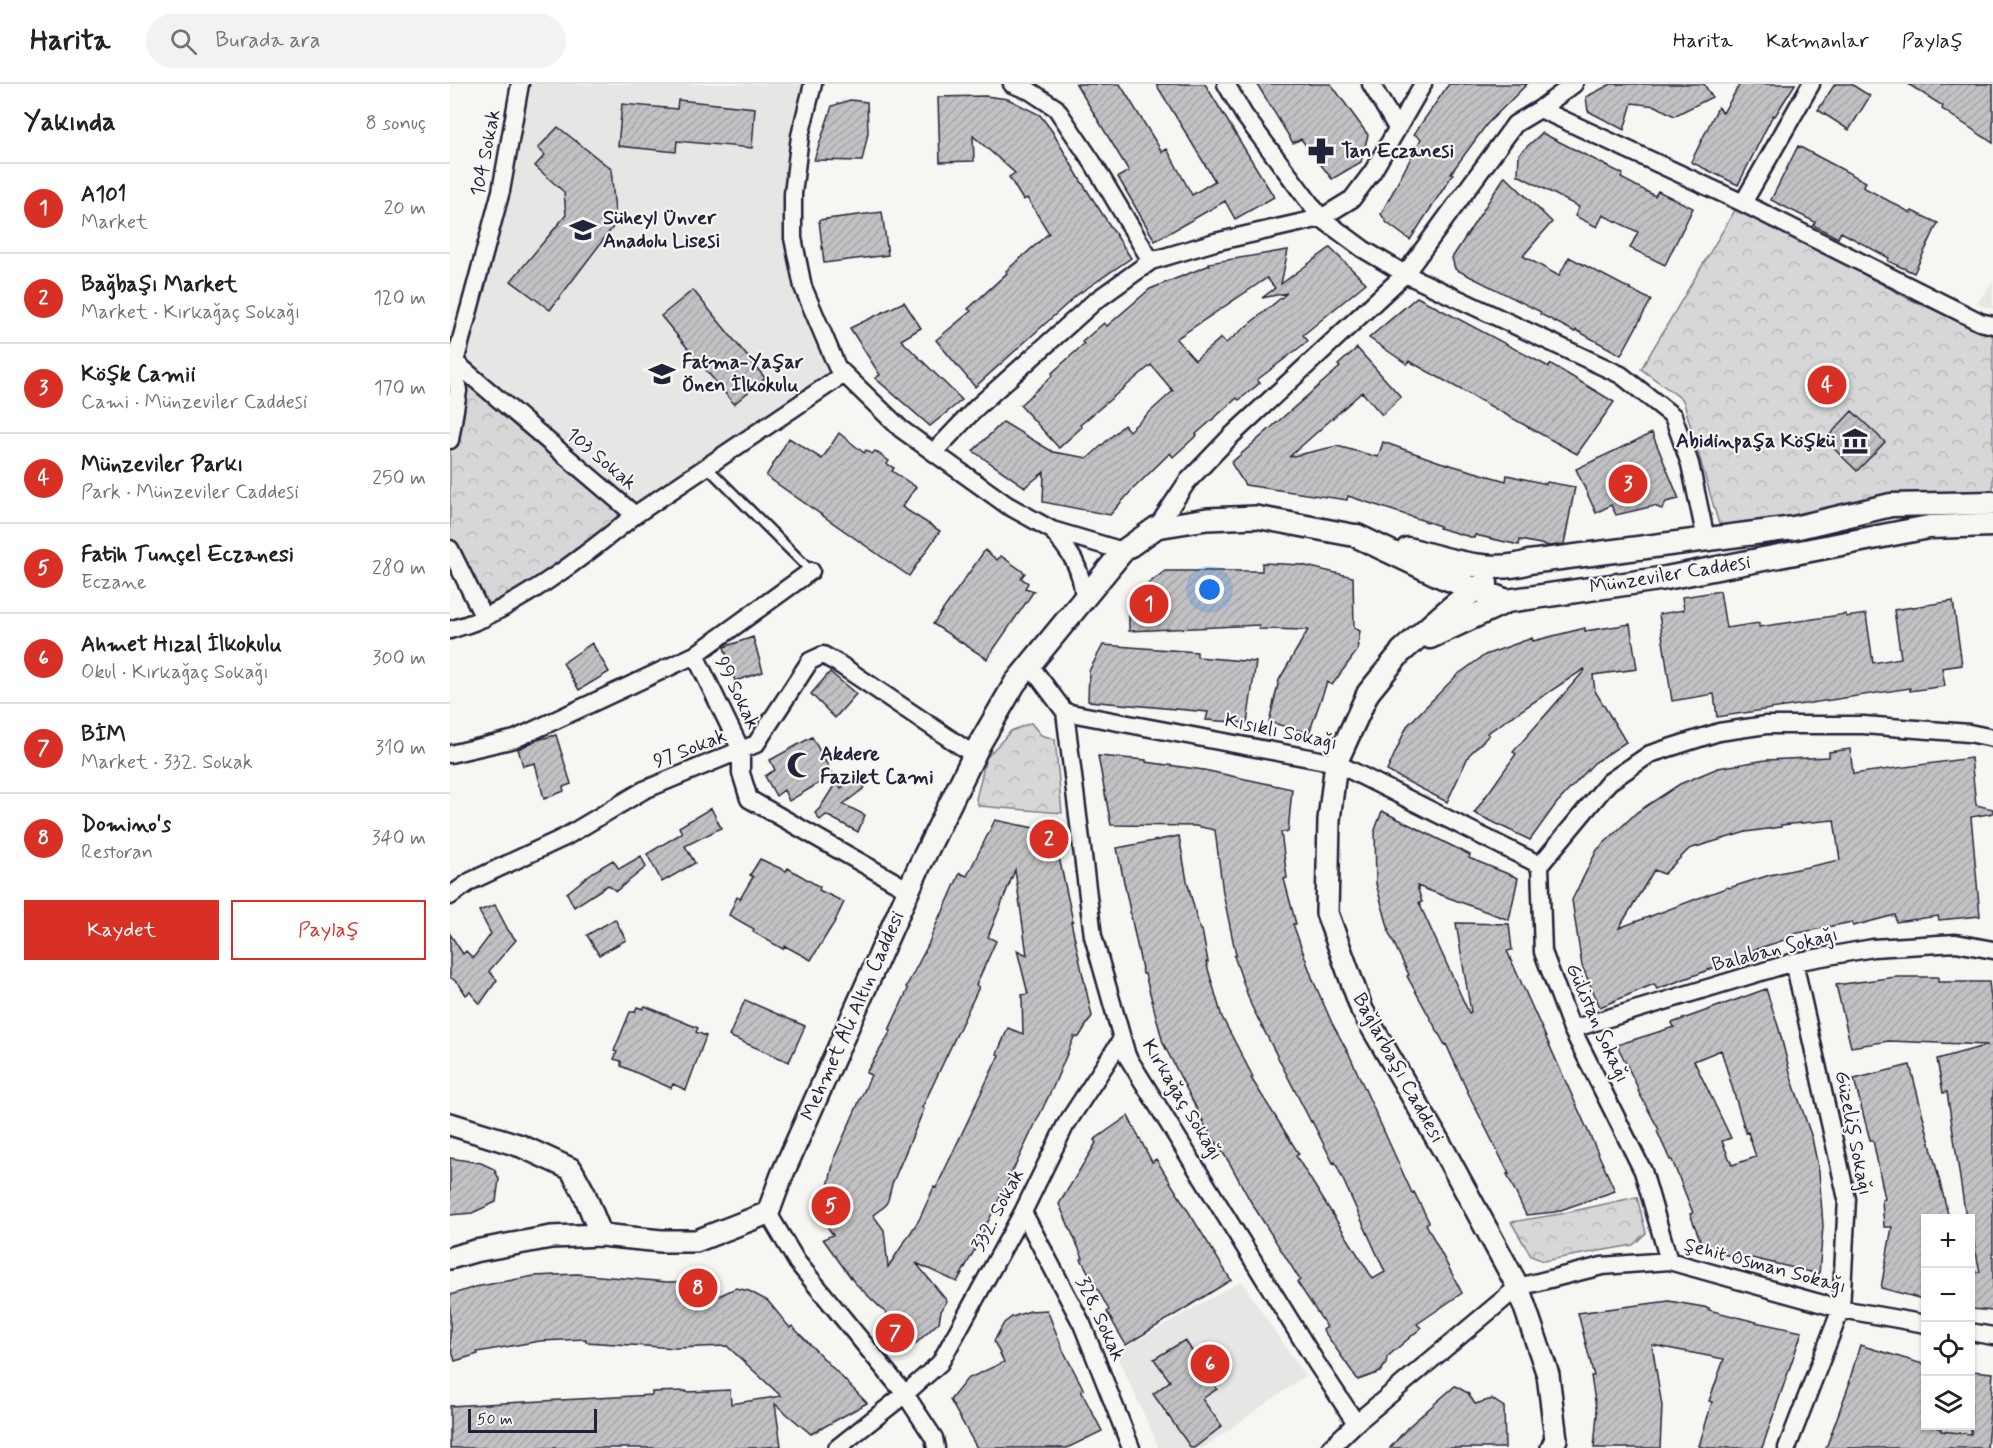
<!DOCTYPE html>
<html lang="tr">
<meta charset="utf-8">
<style>
:root{--surface:#fff;--page:#f2f2f2;--text:#202124;--muted:#757577;--line:#e0e0e0;--accent:#d93025}
body{margin:0;font-family:Mynerve,sans-serif;background:var(--page);color:var(--text)}
.controls{position:absolute;right:18px;bottom:18px;display:grid;overflow:hidden;border-radius:0px;box-shadow:0 2px 4px #0004}
.controls button{width:54px;height:54px;display:grid;place-items:center;padding:0;border:0;border-bottom:2px solid var(--line);background:var(--surface);color:var(--text);font:30px sans-serif}
.scale{position:absolute;left:18px;bottom:15px;width:129px;box-sizing:border-box;padding-left:6px;border:3px solid #22223b;border-top:0;font-size:16px;line-height:21px;white-space:nowrap;color:#22223b;-webkit-text-stroke:4px #f6f6f2;paint-order:stroke}
.you{position:absolute;left:760px;top:506px;width:21px;height:21px;margin:-15px;border:4px solid #fff;border-radius:50%;background:#1a73e8;box-shadow:0 0 0 9px #1a73e833}
.badge{display:grid;place-items:center;width:39px;height:39px;border-radius:50%;background:var(--accent);color:#fff;font-size:20px;font-weight:700}
.pin{position:absolute;translate:-50% -50%;border:3px solid #fff;box-shadow:0 2px 6px #0006}
.list{margin:0;padding:0;list-style:none}
h2{display:flex;justify-content:space-between;align-items:center;height:78px;margin:0;padding:0 24px;font-size:26px}
h2 small{font-size:20px;font-weight:400;color:var(--muted)}
.list li{display:grid;grid-template-columns:39px 1fr auto;gap:18px;align-items:center;box-sizing:border-box;height:90px;padding:0 24px;border-top:2px solid var(--line)}
.list b{display:block;font-size:22px;white-space:nowrap}
.list p{margin:0;font-size:20px;white-space:nowrap;color:var(--muted)}
.list em{font-size:20px;font-style:normal;color:var(--muted)}
.actions{display:flex;gap:12px;padding:18px 24px}
.actions a{flex:1;padding:14px 0;border:2px solid var(--accent);border-radius:0px;text-align:center;font-size:21px;color:var(--accent)}
.actions .main{background:var(--accent);color:#fff}
.icon{flex:none;width:33px;height:33px;fill:none;stroke:currentColor;stroke-width:2;stroke-linecap:round;stroke-linejoin:round}
.map{position:relative;flex:none;width:1543px;height:1364px;overflow:hidden}
header{display:flex;align-items:center;gap:36px;box-sizing:border-box;height:84px;padding:0 30px;background:var(--surface);border-bottom:2px solid var(--line)}
header strong{font-size:28px}
nav{display:flex;gap:33px;margin-inline-start:auto;font-size:21px}
.search{width:420px;height:54px;background:var(--page);display:flex;align-items:center;gap:15px;box-sizing:border-box;padding:0 21px;border-radius:33px;color:var(--muted);font-size:22px}
main{display:flex}
aside{flex:1;background:var(--surface)}
.map>svg:first-child{display:block}
.built{fill:#e6e6e4}
.park{fill:url(#park-crowns);stroke:#7c7c89;stroke-width:1.5}
.building{fill:url(#building-hatch);stroke:#22223b;stroke-width:1.5;fill-rule:evenodd}
.lines{fill:none;stroke-linecap:round;stroke-linejoin:round}
.service-casing{stroke:#22223b;stroke-width:13}
.minor-casing{stroke:#22223b;stroke-width:21}
.tertiary-casing{stroke:#22223b;stroke-width:26}
.secondary-casing{stroke:#22223b;stroke-width:27}
.service{stroke:#f6f6f2;stroke-width:8}
.minor{stroke:#f6f6f2;stroke-width:16}
.tertiary{stroke:#f6f6f2;stroke-width:21}
.secondary{stroke:#f6f6f2;stroke-width:22}
.labels{text-anchor:middle;dominant-baseline:central;stroke-width:4.5;stroke-linejoin:round;paint-order:stroke}
.poi-label{font-size:20px;font-weight:bold;fill:#22223b;stroke:#f6f6f2;text-anchor:start}
.street-label{font-size:20px;fill:#22223b;stroke:#f6f6f2}
</style>
<header>
<strong>Harita</strong>
<div class="search"><svg class="icon" aria-label="search" viewBox="0 0 24 24"><circle cx="10" cy="10" r="6"/><path d="M15 15l6 6"/></svg>Burada ara</div>
<nav><a>Harita</a><a>Katmanlar</a><a>Paylaş</a></nav>
</header>
<main>
<aside>
<h2>Yakında<small>8 sonuç</small></h2>
<ul class="list">
<li><span class="badge">1</span><div><b>A101</b><p>Market</p></div><em>20 m</em></li>
<li><span class="badge">2</span><div><b>Bağbaşı Market</b><p>Market · Kırkağaç Sokağı</p></div><em>120 m</em></li>
<li><span class="badge">3</span><div><b>Köşk Camii</b><p>Cami · Münzeviler Caddesi</p></div><em>170 m</em></li>
<li><span class="badge">4</span><div><b>Münzeviler Parkı</b><p>Park · Münzeviler Caddesi</p></div><em>250 m</em></li>
<li><span class="badge">5</span><div><b>Fatih Tunçel Eczanesi</b><p>Eczane</p></div><em>280 m</em></li>
<li><span class="badge">6</span><div><b>Ahmet Hızal İlkokulu</b><p>Okul · Kırkağaç Sokağı</p></div><em>300 m</em></li>
<li><span class="badge">7</span><div><b>BİM</b><p>Market · 332. Sokak</p></div><em>310 m</em></li>
<li><span class="badge">8</span><div><b>Domino's</b><p>Restoran</p></div><em>340 m</em></li>
</ul>
<div class="actions"><a class="main">Kaydet</a><a>Paylaş</a></div>
</aside>
<div class="map">
<svg width="1543" height="1364" viewBox="0 0 1543 1364">
<defs>
<pattern id="park-crowns" width="20" height="18" patternUnits="userSpaceOnUse" patternTransform="scale(1.5)"><rect width="20" height="18" fill="#d7d7d7"/><path d="M2 6a3 3 0 1 1 6 0M12 15a3 3 0 1 1 6 0" fill="none" stroke="#b8b8b9"/></pattern>
<pattern id="building-hatch" width="6" height="6" patternUnits="userSpaceOnUse" patternTransform="scale(1.5)"><rect width="6" height="6" fill="#c2c2c4"/><path d="M-1 1l2-2M0 6l6-6M5 7l2-2" fill="none" stroke="#a6a6a9"/></pattern>
</defs>
<rect width="100%" height="100%" fill="#f6f6f2"/>
<filter id="ink" filterUnits="userSpaceOnUse"><feTurbulence type="fractalNoise" baseFrequency=".0167" numOctaves="2"/><feDisplacementMap in="SourceGraphic" scale="12" xChannelSelector="R" yChannelSelector="G"/><feConvolveMatrix kernelMatrix="1 2 1 2 8 2 1 2 1" color-interpolation-filters="sRGB"/></filter>
<g filter="url(#ink)">
<path class="built" d="M70,0h293l-20,154 44,129 -198,137 -18,-1 -166,-140z
M1543,197v28l-16,-5z
M791,1197l64,95 -102,72h-44l-43,-95z"/>
<path class="park" d="M1288,121l171,94 84,37v163l-271,36 -39,-135 -42,-31z
M14,283l157,136 18,1 -57,54 -98,60 -34,-69v-109z
M581,639l10,12 14,4 7,74 -83,-7 -3,-7 10,-41 25,-27z
M1187,1113l9,36 -13,12 -90,16 -12,-5 -20,-34 49,-8z"/>
<path class="building" d="M626,0h44l42,68 5,-3 25,46 23,-14 -59,-97h49l69,113 -39,22 -10,-18 -70,40 -37,-64 11,-6z
M807,0h74l37,51 -7,27 -29,17 -31,-40 -8,4z
M999,0h78l-40,40 -36,49 2,1 -43,66 -23,-17 -6,-9 40,-75 -7,-5z
M1161,0h93l8,13 -38,19 -18,-10 -24,-3 -8,27 -36,-19 -2,-14z
M1290,0h55l-20,32 -2,-1 -35,70 -47,-23 27,-55 5,6z
M1385,0h16l19,12 -21,34 -31,-20z
M1458,0h85v59l-51,-34 1,-3z
M535,12l23,3 32,16 12,16 29,50 50,77 -54,37 -102,92 -39,-47 35,-29 -3,-2 39,-36 -1,-2 43,-38 -22,-35 -4,2 -14,-23 6,-4 -42,-37 1,25 -34,1 -2,-65z
M228,16l77,8 -3,40 -75,-7 -1,11 -58,-6 4,-42 55,5z
M400,16l17,2 1,31 -6,28 -48,-1 18,-54z
M108,43l53,42 5,54 -66,87 -39,-29 55,-66 -2,-23 -29,-26 10,-11 -7,-7z
M1092,49l81,41 -2,4 34,18 3,-5 35,17 -28,57 -35,-17 8,-16 -35,-17 -6,12 -22,-11 4,-9 -61,-32 1,-21z
M1348,62l68,36 -3,5 48,26 1,-2 26,12 -24,50 -26,-12 1,-3 -48,-26 -3,6 -25,-13 2,-3 -44,-22z
M1055,92l47,46 -29,34 36,20 10,-19 82,43 -30,55 -45,-25 -1,2 -35,-18 1,-2 -86,-43 -3,-11z
M432,128l6,43 -64,8 -5,-43z
M880,164l36,35 -63,52 5,6 -51,39 3,3 -21,17 -2,-2 -41,36 1,1 -24,22 -3,-4 -37,36 -23,26 -67,-13 1,-30 -19,15 -52,-36 30,-29 50,30 35,6 36,-33 5,6 44,-40 -22,-26 -71,60 2,2 -23,21 -39,-43 33,-30 -1,-2 32,-29 -2,-2 22,-19 3,3 43,-37 60,-24 -1,-2 79,-13 -7,34zM817,194l8,10 -13,10 25,-5 -61,50 -5,-5 -26,22 -19,-21z
M243,206l72,88 -31,26 -73,-88z
M967,213l132,70 2,-3 63,38 -37,52 -168,-93 -2,3 -38,-26z
M454,218l17,26 -20,12 61,60 -32,26 -55,-48 5,-3 -30,-47z
M907,264l44,49 -19,18 -20,-23 -73,65 48,-11 41,11 5,-15 57,20 66,19 1,-6 39,9 1,-2 28,5 -11,57 -14,2 -30,-6 -1,5 -44,-10 -1,3 -35,-10 1,-2 -92,-30 -1,4 -102,-15 -14,-22 109,-96 -2,-2z
M1402,327l33,31 -28,29 -32,-31z
M389,349l25,20 2,-3 6,4 3,-3 14,10 -2,3 7,4 -2,3 24,16 -14,20 38,24 -31,45 -143,-100 23,-38 33,21z
M1202,349l27,66 -13,3 -4,7 -8,-3 -38,9 -5,-10 -15,8 -20,-44z
M535,466l12,10 4,-4 24,17 -4,5 7,5 -3,5 9,3 -47,68 -54,-35z
M812,479l40,2 51,12 1,51 6,3 -3,20 -25,34 -5,-3 -18,51 -40,-11 10,-42 29,-50 -49,-1v-4l-130,6v-19l15,-25 21,-16h97z
M1270,507l6,37 33,-5v4l87,-13v3l20,-3 7,49 28,-5 -7,-48 59,-9 9,64 -20,3 3,18 -35,5v-3l-193,29 -3,-23 -42,7 -13,-87 25,-4 -2,-13z
M1180,540l7,45 -44,6 2,16 31,51 -32,21 -38,41 -26,36 -56,-27 42,-59 -3,-2 72,-82 -1,-1 -97,64 2,2 -20,20 -22,47 -60,-31 20,-45 50,-51 28,-20 47,-17 1,3 52,-13v3z
M303,553l10,35 -28,9 -11,-34z
M142,559l17,29 -30,18 -16,-27z
M653,561l94,7v5l59,5 -9,61 -41,-3 2,-8 -120,-11 1,-30z
M380,588l26,22 -21,24 -24,-24z
M106,651l15,49 -8,3 1,4 -20,8 -9,-36 -12,3 -5,-17 19,-9z
M362,653l21,38 -44,26 -5,-11 -8,6 -11,-20 10,-6 -5,-10z
M1400,665l3,25 118,-16 5,47 17,4v4l-22,4 9,99 -41,4 -1,-4 -42,6 -1,-7 -42,11 -1,-4 -59,12 1,3 -41,13 1,2 -56,22 -41,15 -3,-5 -54,23 -18,-41 -10,-66 25,-50 40,-38 43,-28 38,-16 48,-8 63,-3v-5zM1384,736l6,40 -70,15 -41,13 -1,-1 -109,41 35,-58 10,4 25,-25 57,-17 35,-5v-2z
M648,672l48,4v2l58,8 88,19 -4,43h-7l6,46 -3,1 12,45h-3l20,56 19,43 17,31 63,139 2,-1 15,30 -3,2 36,69 -45,31 4,4 -34,29 -1,7 -6,8 -22,8 -35,-50 4,-3 -30,-45 3,-2 -49,-78 -22,-40 -27,-41h1l-40,-78 -18,-69h-2l-26,-126 62,-12 8,45 13,49h2l6,32h-2l16,55 31,60 -2,1 48,76 -3,2 77,123 12,-7 -50,-110 -2,1 -21,-42 -1,1 -60,-117 -17,-49 2,-1 -13,-62 -8,-63 -19,-4 -85,-1z
M409,688l7,8 -3,9 -20,15 22,11 -7,17 -32,-17 -6,5 -5,-7 5,-5 17,-27 4,7z
M261,724l10,20 -36,18 10,17 -33,19 -15,-28 35,-21 -3,-6z
M932,727l88,44 -1,3 49,20 -9,42 -92,-34 5,16 -3,1 50,110 2,-1 -15,-89 53,1 3,26 -5,1 108,240 -60,21 -29,3 -19,-41h2l-39,-77 -24,-53 -1,1 -38,-69 2,-1 -21,-44 1,-1 -13,-46 -1,-54z
M545,736l39,8 4,-1 15,3 20,91 -2,1 21,94 -13,21h-5l-20,48 -80,166 -17,31 -41,-19 31,38 -6,10 -2,11 -27,25 -24,-24 4,-4 -38,-37 -31,-43 10,-4 -12,-18 14,-61 36,-81 -5,-2 25,-42 -2,-1 19,-41 -2,-2 22,-42 12,-30 1,1 19,-43 7,3zM565,786l12,85 -10,-5 11,44 -6,1 1,39 -15,-6 -11,26 2,1 -63,133 -2,-1 -15,33 -31,47 -4,-37 -11,-15 12,-9 3,-6 4,-16 32,-75 -2,-1 57,-121 -3,-2 20,-44 -8,-4z
M191,772l5,11 -30,24 -8,-6 -34,22 -7,-14 26,-21 20,-12 6,9z
M310,775l26,12 2,-3 32,19 -1,3 25,12 -10,21 -23,37 -26,-14 -2,3 -30,-17 1,-3 -25,-14 8,-18 3,2 13,-22 -3,-2z
M45,821l13,25 8,10 -27,31 8,9 -17,24 -10,-12 -4,3 -7,-11 -9,-7v-43l13,20 3,-3 7,7 18,-24 -12,-23z
M165,835l11,21 -27,15 -12,-20z
M1446,893h42v5h51l4,33v296l-22,-2v-22l2,-15h7l-9,-43v-11h-5l-19,-126 -4,1 -6,-34 51,-14 -99,-4 -38,6 -15,-62z
M1316,905l13,40 13,51 20,58 7,34 4,54 -4,48 -67,-16 -2,3 -43,-11 -6,-8 -11,-28 3,-1 -21,-53h-2l-13,-29 2,-1 -21,-39 1,-1 -22,-45 57,-18 -2,-4zM1271,966l25,83 2,-1 8,25 -24,8 -10,-24 9,-3 -37,-77z
M295,916l60,26 -16,36 -60,-26z
M195,922l53,22 -2,4 10,4 -20,54 -13,-6 -2,4 -50,-22v-5l-7,-2 3,-7 -3,-1 16,-39h5l2,-5 6,2z
M1460,981l39,153h-23v82l-45,-12 11,-61h-8l-2,-27 3,-1 -12,-59h-3l-16,-61z
M678,1032l24,46 4,-3 75,121 -105,65 -19,-33 2,-2 -28,-51 2,-1 -24,-54 37,-61 -2,-3z
M0,1074l31,5 13,6 5,10 -3,23 -24,11 -22,2z
M127,1190l90,8 47,-1 -2,18 24,-11 13,3 19,10 22,27 2,-2 75,77 -56,31 -36,-30 6,42 -25,2h-306v-42l202,-11v-3l34,-1v1l44,-2 1,14 50,-8 -54,-50 -52,2 -89,-6v-3l-46,2 -63,11 1,2 -23,7 -5,-16v-50l25,-8 59,-11z
M1219,1217l40,7v2l51,13 42,9 -40,116h-56l-7,-2 13,-44 -3,-1 15,-42 -72,-14 10,61 -2,42h-66l3,-34 -6,-38h3l-16,-63z
M597,1226l16,40 21,40 -3,1 21,40 -35,17h-90l-27,-48 17,-21 37,-17 -10,-21 10,-18 8,-6 18,-6z
M735,1256l32,49 -15,10 20,27 -28,22h-3l-38,-54 17,-13 -16,-22z
M1410,1261l66,20v60l15,3v3l30,3v-63l22,2 -6,75h-161l24,-66h-1z
M1005,1302l13,7 7,11 17,-5 12,8 1,41h-115l18,-21z"/>
<g class="lines">
<g class="service-casing">
<path id="service" d="M257,383l104,104"/>
</g>
<g class="minor-casing">
<path id="minor" d="M363,0l-13,52 -7,58v44l10,49 34,80 64,62 106,76 45,25 71,21
M562,0l18,7 26,17 37,55 58,98
M776,0l18,31 77,103 42,31 42,25 216,101 52,41 17,48 16,75
M921,0l26,44
M1090,25l203,94 237,119 13,3
M1293,119l68,-119
M0,356l8,-49 -3,-29 46,-171 19,-107
M484,368l43,-45 117,-105 57,-41 64,-19 106,-24 31,-19 21,-28 50,-87
M185,431l209,-141
M707,443l30,-45 44,-46 174,-162 110,-150 25,-15 34,-25
M602,446c20,25 29,36 32,68
M0,465l34,69
M0,546c12,-4 24,-7 35,-13 54,-26 103,-64 150,-102l-180,-153
M245,571l46,95 15,-6 54,-83 13,-6 16,9 135,91
M579,580l36,48 28,224 34,120 190,308 39,59
M615,628l271,51 204,102
M0,670l65,-15 180,-84 116,-84
M0,812l21,-15 94,-44 79,-47 97,-40v23l8,26 160,91
M1122,945l222,-67 79,-14 83,-5 37,7
M573,1128l59,112 49,124
M318,1129l29,49 108,132 29,44 2,10
M1219,1177l-26,-90 -71,-142 -29,-77 -3,-87 69,-83 41,-28 69,-22 47,-7h97l106,8 24,5
M1520,1248l23,4
M387,1364l68,-54 35,-31 83,-151 42,-86 57,-87
M880,1364l26,-25 162,-136 84,-21 67,-5 172,48 85,15
M1337,1364l54,-139 6,-110 -53,-237"/>
</g>
<g class="tertiary-casing">
<path id="tertiary" d="M952,567l-34,42 -32,70 -7,57 -2,93 35,97 81,139 75,138 30,88 8,64 -4,9
M0,1040l71,22 50,23 13,24 17,42
M0,1174l25,-7 76,-14 50,-2 60,6h35l72,-28 14,-38 136,-306 61,-124 36,-62 108,-132 34,-24 50,-8 49,-2 101,19"/>
</g>
<g class="secondary-casing">
<path id="secondary" d="M907,452l86,41 64,24 159,-23 263,-51 64,-2
M958,465c38,10 83,26 121,13l265,-34 97,-23 102,-2
M980,553l77,-36
M952,567c27,-23 53,-50 84,-68"/>
</g>
<use href="#service" class="service"/>
<use href="#minor" class="minor"/>
<use href="#tertiary" class="tertiary"/>
<use href="#secondary" class="secondary"/>
</g>
</g>
<defs>
<g id="pharmacy-bare" transform="scale(2.07)"><path d="M-2-6h4v4h4v4h-4v4h-4v-4h-4v-4h4Z" fill="#22223b" stroke="#f6f6f2" stroke-width="2.5" paint-order="stroke"/></g>
<g id="school-bare" transform="scale(2.07)"><path d="M0-5L7-2L0 1L-7-2ZM-4 1L0 2.5L4 1V4Q0 6-4 4Z" fill="#22223b" stroke="#f6f6f2" stroke-width="2.5" paint-order="stroke"/></g>
<g id="museum-bare" transform="scale(2.07)"><path d="M0-6L6-3V-2H-6V-3ZM-5-1h2V3h-2ZM-1-1h2V3h-2ZM3-1h2V3H3ZM-6 4H6V6H-6Z" fill="#22223b" stroke="#f6f6f2" stroke-width="2.5" paint-order="stroke"/></g>
<g id="mosque-bare" transform="scale(2.07)"><path d="M3.5-4.9A6 6 0 1 0 3.5 4.9A5 5 0 1 1 3.5-4.9Z" fill="#22223b" stroke="#f6f6f2" stroke-width="2.5" paint-order="stroke"/></g>
</defs>
<g fill-rule="evenodd">
<use href="#pharmacy-bare" x="871" y="67"/>
<use href="#school-bare" x="133" y="146"/>
<use href="#school-bare" x="212" y="290"/>
<use href="#museum-bare" x="1405" y="357"/>
<use href="#mosque-bare" x="350" y="681"/>
</g>
<g class="labels">
<g class="poi-label">
<text x="891" y="67">Tan Eczanesi</text>
<text x="153" y="134">Süheyl Ünver<tspan x="153" dy="23">Anadolu Lisesi</tspan></text>
<text x="232" y="278">Fatma-Yaşar<tspan x="232" dy="23">Önen İlkokulu</tspan></text>
<text x="1385" y="357" text-anchor="end">Abidinpaşa Köşkü</text>
<text x="370" y="670">Akdere<tspan x="370" dy="23">Fazilet Cami</tspan></text>
</g>
<g class="street-label">
<text transform="translate(36 69) rotate(-79)">104 Sokak</text>
<text transform="translate(151 375) rotate(40)">103 Sokak</text>
<text transform="translate(1220 491) rotate(-9)">Münzeviler Caddesi</text>
<text transform="translate(287 609) rotate(64)">99 Sokak</text>
<text transform="translate(831 648) rotate(12)">Kısıklı Sokağı</text>
<text transform="translate(240 665) rotate(-21)">97 Sokak</text>
<text transform="translate(1325 866) rotate(-14)">Balaban Sokağı</text>
<text transform="translate(403 932) rotate(-66)">Mehmet Ali Altın Caddesi</text>
<text transform="translate(1147 939) rotate(66)">Gülistan Sokağı</text>
<text transform="translate(948 984) rotate(61)">Bağlarbaşı Caddesi</text>
<text transform="translate(732 1016) rotate(59)">Kırkağaç Sokağı</text>
<text transform="translate(1403 1049) rotate(79)">Güzeliş Sokağı</text>
<text transform="translate(548 1126) rotate(-62)">332. Sokak</text>
<text transform="translate(1315 1182) rotate(15)">Şehit Osman Sokağı</text>
<text transform="translate(650 1235) rotate(65)">328. Sokak</text>
</g>
</g>
</svg>
<div class="controls">
<button>+</button>
<button>−</button>
<button><svg class="icon" aria-label="locate" viewBox="0 0 24 24"><circle cx="12" cy="12" r="6"/><path d="M12 2v4M12 18v4M2 12h4M18 12h4"/></svg></button>
<button><svg class="icon" aria-label="layers" viewBox="0 0 24 24"><path d="M12 4l9 5-9 5-9-5zM3 14l9 5 9-5"/></svg></button>
</div>
<div class="scale">50 m</div>
<div class="you"></div>
<div class="pin badge" style="left:699px;top:520px">1</div>
<div class="pin badge" style="left:599px;top:755px">2</div>
<div class="pin badge" style="left:1178px;top:400px">3</div>
<div class="pin badge" style="left:1377px;top:301px">4</div>
<div class="pin badge" style="left:381px;top:1122px">5</div>
<div class="pin badge" style="left:760px;top:1280px">6</div>
<div class="pin badge" style="left:445px;top:1249px">7</div>
<div class="pin badge" style="left:248px;top:1204px">8</div>
</div>
</main>
